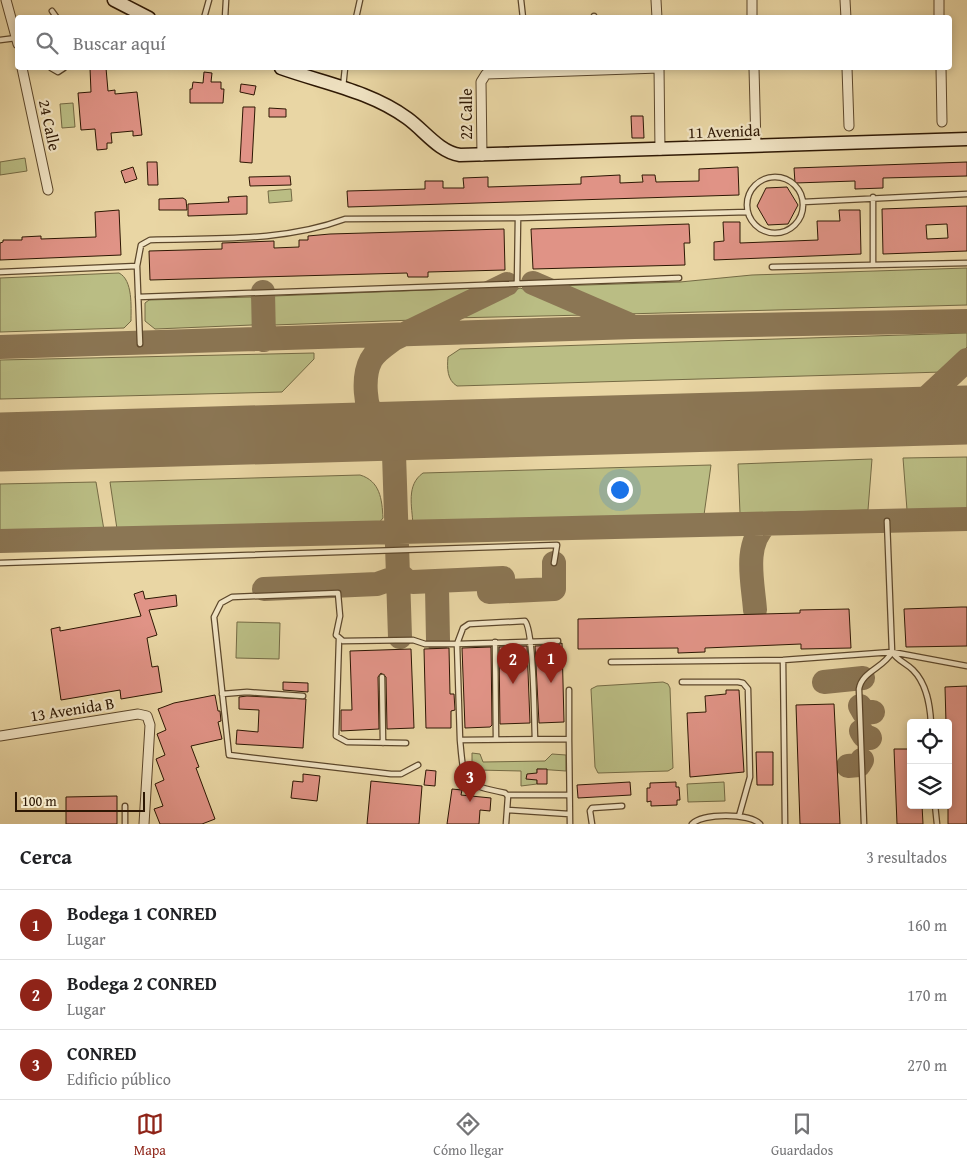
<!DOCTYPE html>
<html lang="es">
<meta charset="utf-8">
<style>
:root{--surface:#fff;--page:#f2f2f2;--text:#202124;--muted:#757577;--line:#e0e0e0;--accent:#8f2418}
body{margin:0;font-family:"Gentium Book Plus",serif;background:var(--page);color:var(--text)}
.controls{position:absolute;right:15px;bottom:15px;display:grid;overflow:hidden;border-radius:5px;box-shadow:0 2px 8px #0003}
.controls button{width:45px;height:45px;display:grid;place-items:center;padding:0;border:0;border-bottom:1px solid var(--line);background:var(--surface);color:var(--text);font:25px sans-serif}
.scale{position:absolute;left:15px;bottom:12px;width:130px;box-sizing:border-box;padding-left:5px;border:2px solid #2d1703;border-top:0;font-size:14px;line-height:18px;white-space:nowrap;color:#2d1703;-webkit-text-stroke:4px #f1e4c4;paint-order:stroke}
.you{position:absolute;left:619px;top:489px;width:18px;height:18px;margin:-12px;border:4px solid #fff;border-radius:50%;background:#1a73e8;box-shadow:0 0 0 8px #1a73e833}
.badge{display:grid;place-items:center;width:32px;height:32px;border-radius:50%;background:var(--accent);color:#fff;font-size:16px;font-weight:700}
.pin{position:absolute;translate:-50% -41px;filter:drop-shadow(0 1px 2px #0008)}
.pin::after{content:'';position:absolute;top:26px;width:18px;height:15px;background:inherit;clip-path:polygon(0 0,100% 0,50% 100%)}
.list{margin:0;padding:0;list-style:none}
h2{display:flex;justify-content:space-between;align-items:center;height:65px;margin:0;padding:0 20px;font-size:21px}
h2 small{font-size:16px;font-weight:400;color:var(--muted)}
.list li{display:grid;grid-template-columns:32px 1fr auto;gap:15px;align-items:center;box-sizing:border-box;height:70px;padding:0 20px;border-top:1px solid var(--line)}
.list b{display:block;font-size:19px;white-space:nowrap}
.list p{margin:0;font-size:16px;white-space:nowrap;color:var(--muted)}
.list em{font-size:16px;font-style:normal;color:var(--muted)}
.icon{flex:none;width:28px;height:28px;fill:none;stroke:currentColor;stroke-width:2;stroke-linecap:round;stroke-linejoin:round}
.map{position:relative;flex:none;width:967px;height:824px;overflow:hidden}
.search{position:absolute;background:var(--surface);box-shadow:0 2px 8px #0003;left:15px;right:15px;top:15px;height:55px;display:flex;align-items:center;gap:12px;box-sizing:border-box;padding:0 18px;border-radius:5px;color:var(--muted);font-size:19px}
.sheet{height:275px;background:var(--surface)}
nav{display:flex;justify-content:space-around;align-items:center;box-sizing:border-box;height:70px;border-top:1px solid var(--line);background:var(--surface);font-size:14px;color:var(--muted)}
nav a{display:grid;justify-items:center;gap:2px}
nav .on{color:var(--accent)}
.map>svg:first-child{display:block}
.green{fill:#babd84;stroke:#746a44}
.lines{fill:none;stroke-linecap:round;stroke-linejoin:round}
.taxiway{stroke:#8b7654;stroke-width:24}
.runway{stroke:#8b7654;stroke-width:59}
.building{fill:#e09386;stroke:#2d1703;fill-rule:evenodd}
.lane-casing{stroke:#5c472b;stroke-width:7}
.street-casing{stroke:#5c472b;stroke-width:11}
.secondary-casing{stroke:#2d1703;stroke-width:15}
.lane{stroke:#f1e4c4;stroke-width:4.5}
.street{stroke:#f1e4c4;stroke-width:9}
.secondary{stroke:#f1e4c4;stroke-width:12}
.labels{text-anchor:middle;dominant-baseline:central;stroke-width:4.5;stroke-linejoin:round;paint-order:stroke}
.street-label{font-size:16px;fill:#2d1703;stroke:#f1e4c4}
</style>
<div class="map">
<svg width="967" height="824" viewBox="0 0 967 824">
<rect width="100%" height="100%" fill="#e9d6a4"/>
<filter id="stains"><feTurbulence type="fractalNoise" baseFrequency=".004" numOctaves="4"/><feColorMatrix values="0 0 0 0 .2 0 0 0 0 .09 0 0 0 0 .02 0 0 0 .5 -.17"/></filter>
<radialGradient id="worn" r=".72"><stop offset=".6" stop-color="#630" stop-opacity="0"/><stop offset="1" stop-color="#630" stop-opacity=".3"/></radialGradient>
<path class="green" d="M73,103l2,24 -13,1 -2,-24z
M25,158l2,13 -27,4v-13z
M291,189l1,12 -23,2 -1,-12z
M967,268v37l-343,9 -69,-28 125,-4 72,-7z
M119,273c14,7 12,34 12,48l-7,7 -124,4v-54z
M480,288l1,3 -67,29 -141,5 -4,-3v-20l5,-6z
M520,288l64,21 3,6 -136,3z
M251,297l4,6 1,17 -4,5 -97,4 -10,-8v-18l4,-3z
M967,333v14l-24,25 -486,14c-10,-6 -10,-18 -9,-29l12,-8z
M314,353v6l-32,33 -282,7v-39z
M967,457v52l-60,1 -4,-52z
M872,459l-4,51 -128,3 -2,-49z
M711,465l-7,50 -291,10c-1,-19 -7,-40 10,-52z
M360,475c20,6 22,24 23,43l-5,6 -261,5 -7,-47z
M96,482l8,48 -104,2v-48z
M237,622l43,1 -1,36 -43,-1z
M663,682l5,2 2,4 3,80 -5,3 -70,2 -3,-6 -4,-78 6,-3z
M472,753l8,1 3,8 62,-1 7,-7 14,1v16l-29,-2v15l-16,2v-15l-44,-1 -5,-5z
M724,782l1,19 -37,1 -1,-18z"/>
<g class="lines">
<path class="taxiway" d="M533,283l95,41
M263,292l1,48
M0,347l634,-20 333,-6
M940,387l-3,13 10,15
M907,416l60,-56
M354,432l8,-8 6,-19
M394,454c-5,-12 -12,-20 -19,-30 -10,-16 -13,-47 -4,-64 5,-9 15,-15 23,-21l113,-55
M0,541l967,-22
M264,589l113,-5 17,-6 4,-5 9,8 6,1 90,-4 1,13
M489,592l65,-3v-26
M755,610c-2,-28 -12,-65 11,-86
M400,637l-6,-183 11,-23
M438,640l-1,-52 5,-7
M824,682l39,-4
M860,706l4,7 9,-1
M861,731l3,5 6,2
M848,766l11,-1 3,-5"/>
<path class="runway" d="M0,442l967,-27"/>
</g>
<path class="building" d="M90,68h16l2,23 7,-1v4l22,-2 5,43 -9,1v-5l-22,2 1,10h-5v6l-10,1 -2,-21 -14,1 -3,-37 13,-1z
M204,72l8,1 -1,9h10v7h3l-1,14h-33v-14h2l1,-7 10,1z
M241,84l15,2 -2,9 -14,-3z
M243,107h12l-3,56 -12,-1z
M269,108l17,1v8h-17z
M631,116h12l1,22h-12z
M147,162h10l1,23h-10z
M967,162v14l-84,2v10l-28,1v-8l-60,2 -1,-15z
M133,167l4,12 -12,4 -4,-12z
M738,167l1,28 -391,12 -1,-16 78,-2v-8h18v7h21l-1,-10 25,-1v10l93,-3v-7l39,-2v8l23,-1 -1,-7h13l1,7 43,-1v-12z
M290,176l1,9 -41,1 -1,-9z
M787,187l11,18 -10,19 -20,1 -11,-19 9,-18z
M247,196v18l-59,2v-12l41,-2 -1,-5z
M183,198l3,2 1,10h-28v-11z
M967,206v45l-84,3 -1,-45zM947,224l1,14 -21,1 -1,-14z
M119,210l2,45 -121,5v-17l3,-1v-2h19v-3l19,-1v3l55,-2 -1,-25z
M839,210h21l1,44 -147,6v-18l10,-1 -1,-19h17v21l78,-3 -1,-19h23z
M689,224l1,19h-6l1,22 -152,4 -2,-40z
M504,229l1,41 -77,2v5h-20l-1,-4 -257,7 -1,-29 73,-2v-6l52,-2v7l25,-1v-7h9v-4l22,-2z
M143,591l2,8 31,-4 1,11 -28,4 8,25 -10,3 5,29 6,-1 4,26 -41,7 -1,-9 -59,10 -10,-71 9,-2v4l81,-15 -7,-22z
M961,607h6v39l-61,1 -2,-38z
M849,609l2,39 -50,1v-5l-96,4v4l-27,1v-5l-100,1v-30l222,-6v-3z
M562,643l2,79 -25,1 -4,-77 23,-1z
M527,646l3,77 -30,1 -1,-77z
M491,647l1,78 -2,2 -25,1 -3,-80z
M449,648l1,46h4l1,16 -4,1v17h-25l-2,-79z
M411,649l3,79 -27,1 -1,-52 -5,-4 -3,4 1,52 -38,2v-21h11l-2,-59z
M283,682l25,1v9l-25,-2z
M967,686v138h-19v-101h-2l-1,-36z
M726,690h13l5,82 -54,5 -3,-64 19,-1 -1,-16 21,-2z
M215,695l3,16h2l1,10 -3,1 4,17 -31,7 8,21 -3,1 19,51 -13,5h-42l-6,-15 9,-3 -8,-22 9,-4 -8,-21 9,-4 -8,-21 9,-4 -8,-21 16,-6z
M247,696l59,3 -3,49 -67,-4 1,-14 21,2 1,-22 -20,-1v-12z
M834,704l6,120h-40l-4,-119z
M894,749h17v56h11l1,19h-26z
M756,752h17v33h-16z
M537,769h10v15h-10v-4l-11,-1 1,-5 10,-1z
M426,770l10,1 -1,15 -11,-1z
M303,774l17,2 -3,25 -26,-3 2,-17 10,1z
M371,781l51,5 -3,38h-52z
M630,782l1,13 -53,3 -1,-13z
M676,782v5h3l1,13h-3v5l-26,1v-5l-4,1v-14h3v-5z
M452,789l10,1 -1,5 30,3 -1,13 -10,-1 -1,14h-32z
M117,796v28h-51v-27z"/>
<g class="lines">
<g class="lane-casing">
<path id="lane" d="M521,0l2,18
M52,11l5,7
M204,18l5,-18
M225,18l1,-18
M356,18l4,-18
M594,18v-2
M0,40l16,-2
M51,68l7,4 6,-4
M343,87l2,-19
M747 205a28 28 0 1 1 56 0a28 28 0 1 1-56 0Z
M873,197v68
M803,202l164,-8
M772,267l195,-4
M0,272l137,-6
M517,283l1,-65
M138,297l541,-19
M140,344l-3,-78 4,-21 9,-5c65,-2 133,2 195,-21l173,-1 230,-6
M887,521l5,131c6,9 14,11 21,18 14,14 17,35 18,53
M0,563l557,-18 -3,18
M339,639l-3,97 11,6 59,1
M495,642l1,96
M783,660l2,164
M611,662l172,-2 109,-8 75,14
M382,677l1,66
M682,682h56l5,1 5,6 2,88 -11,39
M222,694l25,-2 56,4
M569,739v-49
M460,740l-3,-96 101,-3
M418,765l-17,9h-10l-162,-19 -15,-138 7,-14 11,-6 106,-4 2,23 -4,19 7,6 70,-1 12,4h32l6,-16 6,-4 56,-3c9,10 9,98 10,117
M507,795h62
M935,805l2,19
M125,806v18
M507,810l62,4
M506,824l2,-28 -3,-3c-43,-9 -41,-10 -45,-53l109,-1 1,85
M592,824l-2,-13 2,-3 30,-2
M692,824c11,-11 57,-11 68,0
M864,824l-5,-135c3,-18 25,-21 33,-37"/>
</g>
<g class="street-casing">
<path id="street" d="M6,0l12,44
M656,0l1,18
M752,0v18
M845,0l1,18
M939,0v18
M22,68l26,122
M659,68l1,82
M754,68l2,78
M847,68l2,58
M941,68l1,54
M482,156l-1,-74 5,-8 173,-6
M0,736l138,-22 9,2 3,9 -6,99"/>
</g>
<g class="secondary-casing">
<path id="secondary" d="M114,0l35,18
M281,68c42,15 89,23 126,50 17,12 32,34 53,37l507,-16"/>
</g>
<use href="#lane" class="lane"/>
<use href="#street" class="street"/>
<use href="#secondary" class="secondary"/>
</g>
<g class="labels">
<g class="street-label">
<text transform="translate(466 114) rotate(-90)">22 Calle</text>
<text transform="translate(50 125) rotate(78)">24 Calle</text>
<text transform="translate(724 131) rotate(-2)">11 Avenida</text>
<text transform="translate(72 709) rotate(-9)">13 Avenida B</text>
</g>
</g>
<rect width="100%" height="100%" filter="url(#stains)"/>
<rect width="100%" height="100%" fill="url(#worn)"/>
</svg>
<div class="controls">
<button><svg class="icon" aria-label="locate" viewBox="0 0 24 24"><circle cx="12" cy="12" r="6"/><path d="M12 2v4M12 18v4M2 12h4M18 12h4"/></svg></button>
<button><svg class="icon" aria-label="layers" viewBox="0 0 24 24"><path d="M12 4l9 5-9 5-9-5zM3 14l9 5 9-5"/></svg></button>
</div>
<div class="scale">100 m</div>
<div class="you"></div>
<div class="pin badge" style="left:551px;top:683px">1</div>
<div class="pin badge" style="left:513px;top:684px">2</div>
<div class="pin badge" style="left:470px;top:802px">3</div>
<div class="search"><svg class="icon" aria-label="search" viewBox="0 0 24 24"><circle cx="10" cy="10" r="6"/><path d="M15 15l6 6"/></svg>Buscar aquí</div>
</div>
<section class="sheet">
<h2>Cerca<small>3 resultados</small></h2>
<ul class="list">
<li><span class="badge">1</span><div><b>Bodega 1 CONRED</b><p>Lugar</p></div><em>160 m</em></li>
<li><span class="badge">2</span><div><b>Bodega 2 CONRED</b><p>Lugar</p></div><em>170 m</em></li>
<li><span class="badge">3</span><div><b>CONRED</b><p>Edificio público</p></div><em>270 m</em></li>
</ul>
</section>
<nav>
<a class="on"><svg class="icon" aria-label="map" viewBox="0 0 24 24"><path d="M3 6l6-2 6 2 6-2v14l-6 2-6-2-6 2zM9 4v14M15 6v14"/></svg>Mapa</a>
<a><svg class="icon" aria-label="directions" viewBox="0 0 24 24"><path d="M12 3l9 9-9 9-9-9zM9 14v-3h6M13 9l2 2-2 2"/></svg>Cómo llegar</a>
<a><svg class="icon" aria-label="saved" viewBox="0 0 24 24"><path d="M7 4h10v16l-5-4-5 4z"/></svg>Guardados</a>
</nav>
